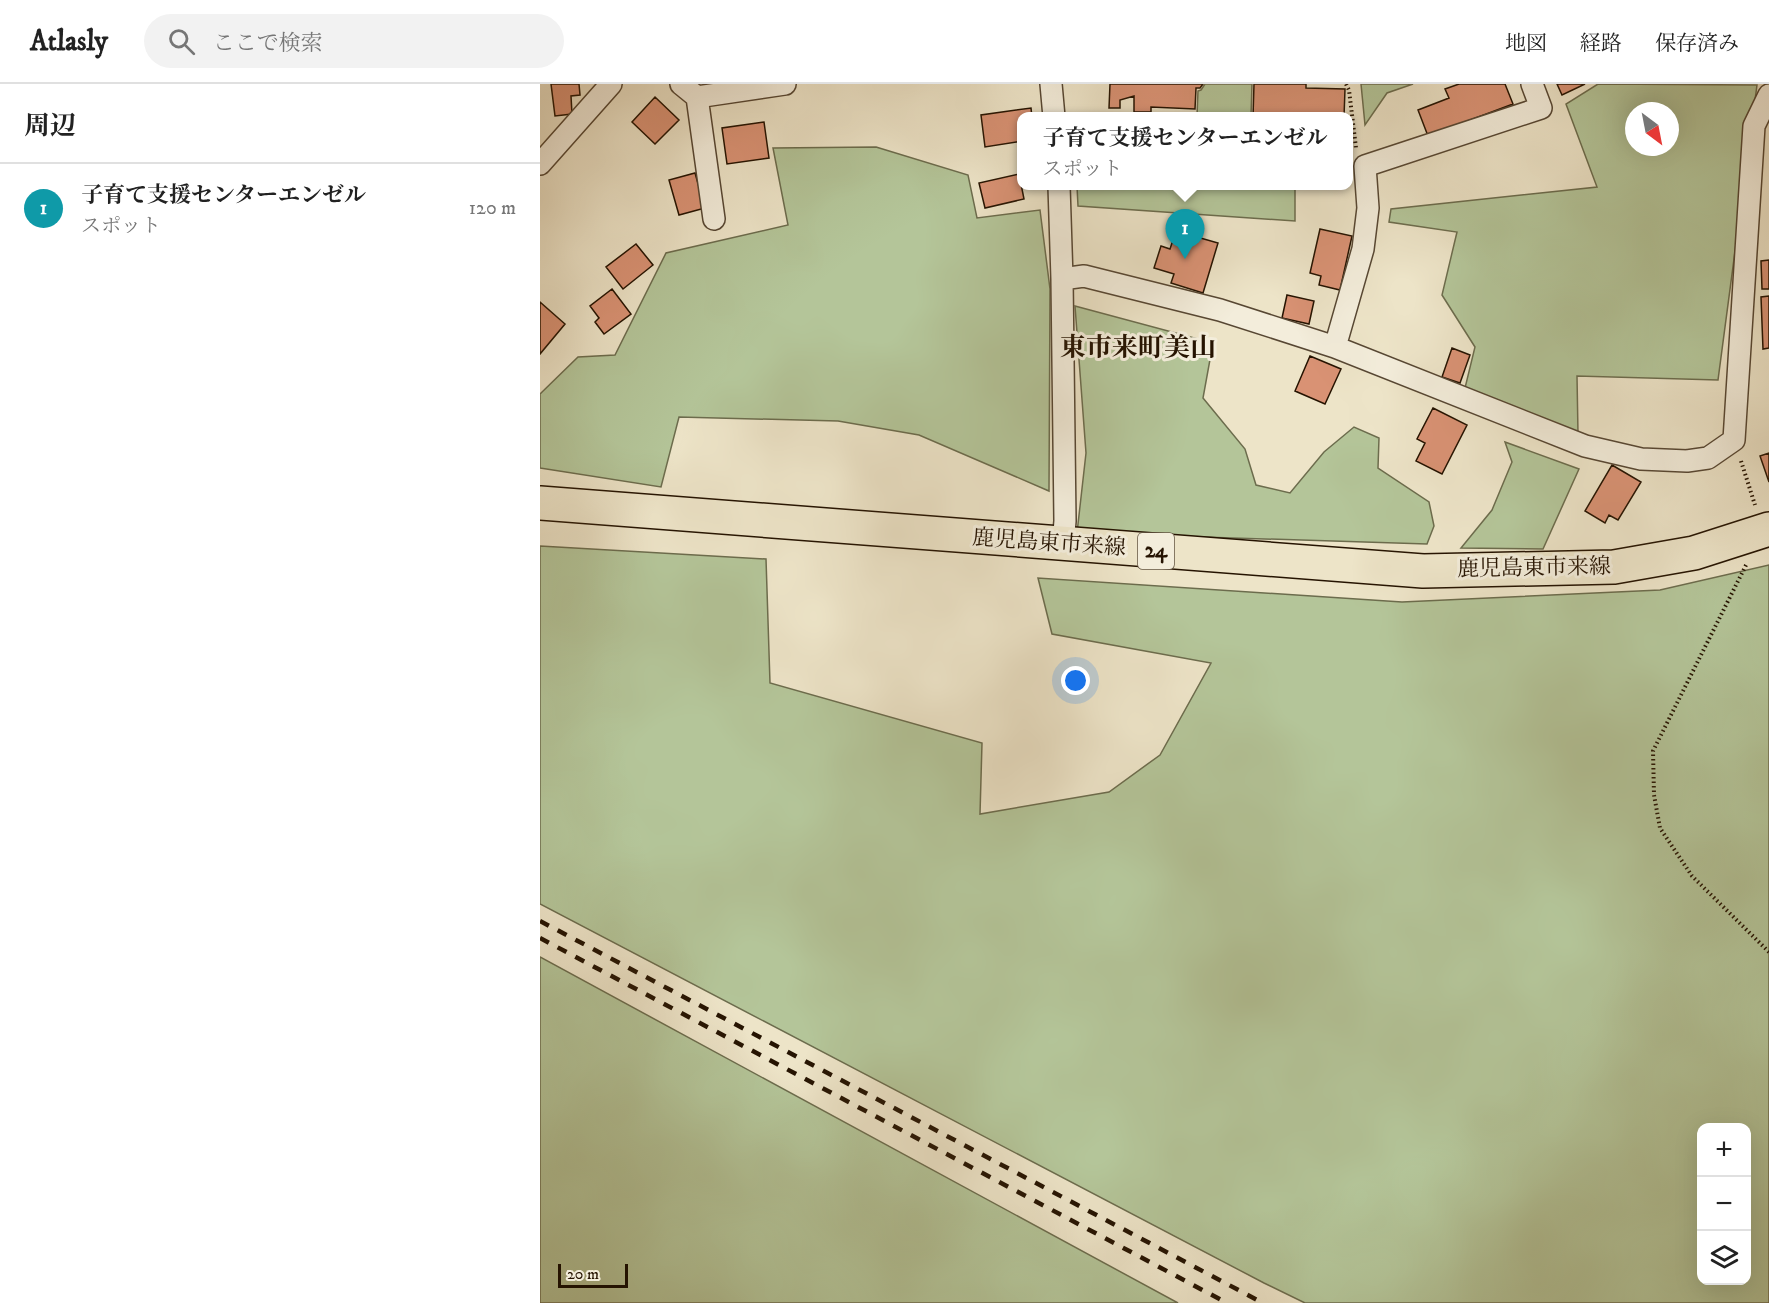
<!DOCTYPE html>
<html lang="ja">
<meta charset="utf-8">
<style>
:root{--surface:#fff;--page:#f2f2f2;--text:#222;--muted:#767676;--line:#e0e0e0;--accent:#8f2418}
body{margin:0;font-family:"IM FELL DW Pica","Noto Serif JP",serif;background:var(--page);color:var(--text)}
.controls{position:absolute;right:18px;bottom:18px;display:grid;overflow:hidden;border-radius:12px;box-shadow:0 6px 24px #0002}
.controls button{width:54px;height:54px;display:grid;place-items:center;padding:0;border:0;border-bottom:2px solid var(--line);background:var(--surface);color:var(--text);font:30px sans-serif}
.compass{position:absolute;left:1085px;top:18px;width:54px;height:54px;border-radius:50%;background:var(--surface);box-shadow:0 6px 24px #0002;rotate:148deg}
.scale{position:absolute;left:18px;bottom:15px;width:70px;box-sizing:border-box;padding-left:6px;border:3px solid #251301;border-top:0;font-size:16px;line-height:21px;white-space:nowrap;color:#251301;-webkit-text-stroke:4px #f3eddb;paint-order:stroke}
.you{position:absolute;left:536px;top:597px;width:21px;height:21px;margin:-15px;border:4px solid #fff;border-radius:50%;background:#1a73e8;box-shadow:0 0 0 9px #1a73e833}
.badge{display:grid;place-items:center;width:39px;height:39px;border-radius:50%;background:var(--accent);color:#fff;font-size:20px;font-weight:700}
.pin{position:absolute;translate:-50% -50px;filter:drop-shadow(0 2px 3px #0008)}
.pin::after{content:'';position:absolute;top:32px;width:21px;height:18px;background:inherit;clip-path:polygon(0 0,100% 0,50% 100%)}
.popup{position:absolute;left:477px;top:28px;width:336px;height:78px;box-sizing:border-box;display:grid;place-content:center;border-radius:12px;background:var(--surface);filter:drop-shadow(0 2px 4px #0005);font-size:20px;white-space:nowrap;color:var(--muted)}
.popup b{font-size:22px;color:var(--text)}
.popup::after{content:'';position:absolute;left:50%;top:100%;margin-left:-12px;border:12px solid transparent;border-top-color:var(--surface)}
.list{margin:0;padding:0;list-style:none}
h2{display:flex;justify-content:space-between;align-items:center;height:78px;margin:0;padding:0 24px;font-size:26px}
h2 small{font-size:20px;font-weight:400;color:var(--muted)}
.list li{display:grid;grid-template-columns:39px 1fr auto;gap:18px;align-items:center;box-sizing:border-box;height:90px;padding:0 24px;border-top:2px solid var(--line)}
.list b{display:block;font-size:22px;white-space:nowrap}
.list p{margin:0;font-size:20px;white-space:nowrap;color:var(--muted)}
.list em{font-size:20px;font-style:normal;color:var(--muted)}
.icon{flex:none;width:33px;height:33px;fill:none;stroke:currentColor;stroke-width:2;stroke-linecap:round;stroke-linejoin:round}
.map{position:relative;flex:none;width:1229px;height:1219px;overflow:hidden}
header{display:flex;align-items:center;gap:36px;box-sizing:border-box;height:84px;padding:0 30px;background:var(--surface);border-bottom:2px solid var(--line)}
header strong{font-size:28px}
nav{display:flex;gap:33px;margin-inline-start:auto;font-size:21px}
.search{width:420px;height:54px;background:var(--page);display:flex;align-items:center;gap:15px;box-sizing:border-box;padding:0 21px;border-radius:33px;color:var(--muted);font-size:22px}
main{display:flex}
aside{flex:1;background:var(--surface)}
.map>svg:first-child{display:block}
.green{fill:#b4c599;stroke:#6c6c4d;stroke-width:1.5;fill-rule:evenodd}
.building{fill:#d99274;stroke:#251301;stroke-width:1.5}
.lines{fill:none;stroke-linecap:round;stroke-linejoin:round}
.minor-casing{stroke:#574733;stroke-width:24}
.primary-casing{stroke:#251301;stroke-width:36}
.path{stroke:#251301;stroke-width:4;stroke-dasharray:1.5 3;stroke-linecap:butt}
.minor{stroke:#f3eddb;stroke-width:21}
.primary{stroke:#ede4c8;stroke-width:33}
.rail{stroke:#251301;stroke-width:4.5;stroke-dasharray:10 10;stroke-linecap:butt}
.labels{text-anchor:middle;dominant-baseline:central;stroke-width:6;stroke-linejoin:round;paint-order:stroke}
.shield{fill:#f3eddb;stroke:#635442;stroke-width:1.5}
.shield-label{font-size:21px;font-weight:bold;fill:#251301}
.street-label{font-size:22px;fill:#251301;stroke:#f3eddb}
.quarter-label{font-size:26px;font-weight:bold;fill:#251301;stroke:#f3eddb}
</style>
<header>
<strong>Atlasly</strong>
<div class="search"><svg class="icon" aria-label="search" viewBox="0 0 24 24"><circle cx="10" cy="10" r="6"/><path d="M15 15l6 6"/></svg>ここで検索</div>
<nav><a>地図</a><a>経路</a><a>保存済み</a></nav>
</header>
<main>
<aside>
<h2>周辺<small></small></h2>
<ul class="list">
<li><span class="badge" style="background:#0f9aa8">1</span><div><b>子育て支援センターエンゼル</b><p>スポット</p></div><em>120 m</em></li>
</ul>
</aside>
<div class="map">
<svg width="1229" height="1219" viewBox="0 0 1229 1219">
<rect width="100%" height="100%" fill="#ede4c8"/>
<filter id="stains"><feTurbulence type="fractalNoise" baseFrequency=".00333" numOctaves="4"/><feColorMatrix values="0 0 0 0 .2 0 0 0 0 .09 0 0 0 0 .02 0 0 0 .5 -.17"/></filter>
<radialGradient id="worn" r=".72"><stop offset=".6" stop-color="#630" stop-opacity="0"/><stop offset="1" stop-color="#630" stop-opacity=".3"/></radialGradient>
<path class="green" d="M665,0h47l-1,32h-54l1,-25 3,-1z
M821,0h52l-26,9 -22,32z
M1058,0l159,1 -39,295 -141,-4 1,58 -113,-46 10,-41 -33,-52 15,-63 -68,-10 2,-13 206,-22 -31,-83zM1094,27h36v36h-36z
M336,63l92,28 9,43 63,-8 10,79 -1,202 -130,-56 -81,-14 -159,-4 -18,70 -121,-19v-74l38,-37 37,-2 51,-102 122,-28 -15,-77z
M537,102h218v35l-217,-15z
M535,222l138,37 -10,55 42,51 11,36 34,8 34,-41 30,-25 25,11 -1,30 51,34 5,24 -7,18 -350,-11 9,-80z
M965,358l74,27 -36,80 -82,-1 31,-38 20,-48z
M0,462l226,13 4,124 212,60 -2,71 129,-22 51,-37 51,-92 -159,-29 -14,-56 364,24 258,-12 109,-25v738h-464l-41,-20 -724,-379zM1162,1044h44v152h-44z
M0,873l638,346h-638z"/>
<path class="building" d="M11,0h28l1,11 -9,1 1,18 -17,2z
M570,0h93l-3,4h-4l-1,21 -44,-2v5h-17v-16l-14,4v8h-11z
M714,0h52v4l39,1 -1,28h-91z
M919,0h46l8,20 -85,32 -10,-26 31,-12 -4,-9z
M1017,0h28l-23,11z
M115,13l24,23 -24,24 -23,-22z
M491,24l1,9h-10v24l-37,6 -4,-32z
M224,38l5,36 -42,6 -5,-36z
M155,89l10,35 -26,7 -10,-35z
M479,90l5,25 -39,9 -6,-25z
M780,145l32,7 -12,54 -21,-5 2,-9 -11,-3z
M636,147l42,12 -15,50 -32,-10 3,-9 -20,-6 7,-22 9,3z
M96,160l17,21 -30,24 -17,-22z
M1229,176v29h-7l-1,-28z
M72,205l19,25 -27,20 -9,-12 4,-4 -9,-12z
M747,211l27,6 -5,23 -27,-6z
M1229,212v52l-6,1 -2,-52z
M0,218l25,22 -25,30z
M912,264l18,7 -10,28 -18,-6z
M770,272l31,13 -16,35 -30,-13z
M893,324l34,17 -25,49 -26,-13 9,-18 -8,-4z
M1229,369v29l-9,-26z
M1072,381l29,17 -23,38 -9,-5 -4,8 -20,-12z"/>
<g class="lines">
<g class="minor-casing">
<path id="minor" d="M141,0l16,13 88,-13
M511,0l3,33
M157,13l17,122
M0,80l71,-80
M519,102l3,93 22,-3 136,34 115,37 250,99 56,13 46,2 21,-3 26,-18 20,-314 15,-31
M522,195l3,242 -2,23
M795,263l28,-98 5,-41 -3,-42 176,-58 -9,-24"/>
</g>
<g class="primary-casing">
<path id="primary" d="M0,419l883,68 191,-4 80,-14 75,-24"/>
</g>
<path class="path" d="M806,0l3,6 7,58
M1201,377l14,44
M1206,481l-93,186 1,44 6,33 32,48 77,76"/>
<use href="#minor" class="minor"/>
<use href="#primary" class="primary"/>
<path class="rail" d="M0,837l723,382
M0,854l687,365"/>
</g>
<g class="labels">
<rect class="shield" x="598" y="449" width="36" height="36" rx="4.5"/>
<g class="shield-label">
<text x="616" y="467">24</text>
</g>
<g class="street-label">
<text transform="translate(509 459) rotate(4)">鹿児島東市来線</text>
<text transform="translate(994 484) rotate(-1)">鹿児島東市来線</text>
</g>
<g class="quarter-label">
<text x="598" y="264">東市来町美山</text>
</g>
</g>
<rect width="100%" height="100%" filter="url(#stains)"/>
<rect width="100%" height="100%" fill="url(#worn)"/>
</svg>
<div class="controls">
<button>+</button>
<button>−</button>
<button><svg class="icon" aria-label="layers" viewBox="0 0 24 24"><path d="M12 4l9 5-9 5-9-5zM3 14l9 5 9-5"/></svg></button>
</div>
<svg class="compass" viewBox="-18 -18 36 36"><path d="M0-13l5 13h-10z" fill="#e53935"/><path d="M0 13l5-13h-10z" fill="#767676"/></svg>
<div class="scale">20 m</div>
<div class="you"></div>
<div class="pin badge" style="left:645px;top:175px;background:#0f9aa8">1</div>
<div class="popup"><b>子育て支援センターエンゼル</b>スポット</div>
</div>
</main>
